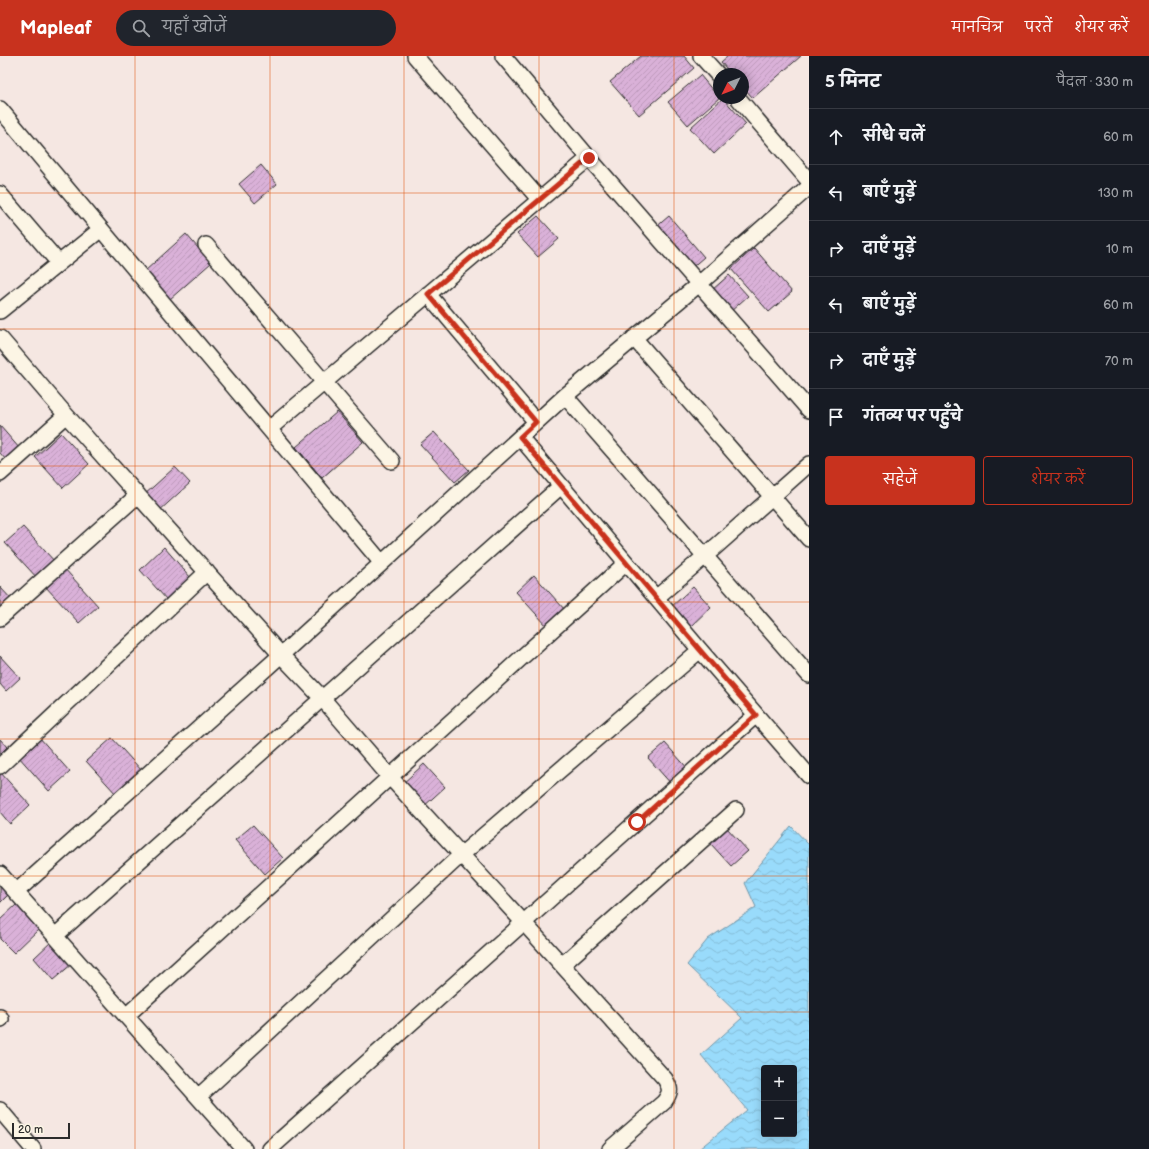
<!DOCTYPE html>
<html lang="hi">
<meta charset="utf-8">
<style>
:root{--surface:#171b24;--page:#20242c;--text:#f1f3f6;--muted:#9ea1a6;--line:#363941;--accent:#c8321e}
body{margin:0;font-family:"Balsamiq Sans","Playpen Sans Deva",sans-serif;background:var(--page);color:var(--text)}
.controls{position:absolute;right:12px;bottom:12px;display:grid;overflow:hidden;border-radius:4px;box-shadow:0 2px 10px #0003}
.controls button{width:36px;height:36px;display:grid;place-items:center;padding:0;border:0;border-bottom:1px solid var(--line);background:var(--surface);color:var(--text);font:20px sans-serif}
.compass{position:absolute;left:713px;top:12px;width:36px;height:36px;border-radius:50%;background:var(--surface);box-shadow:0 2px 10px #0003;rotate:228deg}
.scale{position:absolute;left:12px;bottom:10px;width:58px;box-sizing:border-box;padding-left:4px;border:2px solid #2b2b2b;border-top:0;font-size:11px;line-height:14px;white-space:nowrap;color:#2b2b2b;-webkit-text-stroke:3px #fcf5e5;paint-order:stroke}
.stop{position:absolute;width:12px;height:12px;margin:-9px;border:3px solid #c8321e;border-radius:50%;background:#fff}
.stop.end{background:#c8321e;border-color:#fff;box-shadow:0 1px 4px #0008}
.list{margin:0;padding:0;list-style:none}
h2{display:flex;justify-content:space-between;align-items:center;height:52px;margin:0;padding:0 16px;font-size:17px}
h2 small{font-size:13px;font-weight:400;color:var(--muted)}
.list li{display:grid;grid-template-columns:26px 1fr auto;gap:12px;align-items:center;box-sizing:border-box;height:56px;padding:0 16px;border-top:1px solid var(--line)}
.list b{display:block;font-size:15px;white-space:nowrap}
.list em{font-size:13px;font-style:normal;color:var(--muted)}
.actions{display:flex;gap:8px;padding:12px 16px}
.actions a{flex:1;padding:9px 0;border:1px solid var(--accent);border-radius:4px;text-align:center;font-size:14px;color:var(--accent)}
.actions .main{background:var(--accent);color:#fff}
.icon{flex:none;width:22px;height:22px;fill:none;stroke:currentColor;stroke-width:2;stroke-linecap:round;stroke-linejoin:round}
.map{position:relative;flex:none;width:809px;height:1093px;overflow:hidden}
header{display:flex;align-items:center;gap:24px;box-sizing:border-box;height:56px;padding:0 20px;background:var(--accent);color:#fff}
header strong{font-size:19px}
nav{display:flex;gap:22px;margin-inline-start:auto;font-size:14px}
.search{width:280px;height:36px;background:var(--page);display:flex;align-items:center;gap:10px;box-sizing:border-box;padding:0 14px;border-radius:22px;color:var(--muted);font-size:15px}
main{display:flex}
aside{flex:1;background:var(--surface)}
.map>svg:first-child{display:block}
.water{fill:url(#water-waves);stroke:#6d95a8;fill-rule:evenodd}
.building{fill:url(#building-hatch);stroke:#2b2b2b}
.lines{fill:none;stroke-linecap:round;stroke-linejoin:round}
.street-casing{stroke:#2b2b2b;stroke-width:18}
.street{stroke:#fcf5e5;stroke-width:15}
.route{stroke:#c8321e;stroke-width:5}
.grid{fill:none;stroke:#df570e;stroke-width:1;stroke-opacity:0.55}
</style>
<header>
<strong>Mapleaf</strong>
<div class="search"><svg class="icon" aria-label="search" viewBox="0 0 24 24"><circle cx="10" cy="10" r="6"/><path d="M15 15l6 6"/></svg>यहाँ खोजें</div>
<nav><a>मानचित्र</a><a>परतें</a><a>शेयर करें</a></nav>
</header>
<main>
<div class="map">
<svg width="809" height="1093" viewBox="0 0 809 1093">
<defs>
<pattern id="water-waves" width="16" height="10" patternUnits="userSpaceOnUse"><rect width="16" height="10" fill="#99dbfb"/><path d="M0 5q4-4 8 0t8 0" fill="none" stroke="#84bcd7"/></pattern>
<pattern id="building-hatch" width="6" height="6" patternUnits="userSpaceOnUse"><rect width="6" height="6" fill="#dab1d8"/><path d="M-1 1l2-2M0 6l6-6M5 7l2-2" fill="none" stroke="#bb98ba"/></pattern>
</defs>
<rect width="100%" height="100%" fill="#f5e7e2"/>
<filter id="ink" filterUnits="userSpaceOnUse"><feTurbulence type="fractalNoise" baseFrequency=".025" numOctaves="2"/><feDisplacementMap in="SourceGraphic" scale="8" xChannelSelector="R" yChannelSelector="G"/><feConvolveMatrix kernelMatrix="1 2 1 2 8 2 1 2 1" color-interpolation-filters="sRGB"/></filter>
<g filter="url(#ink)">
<path class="water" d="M791,770l18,19v304h-110l48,-39 -46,-55 41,-37 -55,-53 21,-26 48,-32 -11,-24zM764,1012h30v66h-30z"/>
<path class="building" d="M641,0h43l10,12 -55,47 -29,-33z
M728,0h73l-48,42 -10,-11v-13h-12l-10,-12z
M700,19l19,23 -31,27 -20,-23z
M723,42l23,26 -32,30 -24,-26z
M261,109l16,19 -22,19 -16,-19z
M538,160l21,23 -21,18 -21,-23z
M669,160l35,41 -14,12 -35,-41z
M186,178l25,29 -41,36 -25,-28z
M754,192l38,44 -23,20 -38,-43z
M729,219l19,21 -18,16 -18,-22z
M337,356l26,30 -41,36 -26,-31z
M0,370l20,23 -13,12 -7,-8z
M434,376l35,38 -14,12 -35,-38z
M61,377l28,31 -26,24 -28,-31z
M175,411l15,16 -32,29 -15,-16z
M23,471l33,36 -18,16 -33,-36z
M164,491l27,31 -24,22 -27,-30z
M64,512l34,38 -19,17 -35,-38z
M534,519l31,35 -18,16 -31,-34z
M0,531l14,15 -14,13z
M693,531l18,20 -21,20 -19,-20z
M0,600l20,22 -14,13 -6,-7z
M39,681l31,35 -21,19 -31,-35z
M112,682l31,34 -26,23 -31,-34z
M0,683l7,8 -7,7z
M665,687l25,28 -17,15 -25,-28z
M424,708l21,23 -23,21 -21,-23z
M0,716l30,33 -20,19 -10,-12z
M253,769l30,33 -18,16 -30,-34z
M727,772l21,23 -17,15 -21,-23z
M0,826l10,11 -10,10z
M17,848l23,24 -26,25 -14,-14v-19z
M52,885l20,23 -19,16 -19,-22z"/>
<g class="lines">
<g class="street-casing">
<path id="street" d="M415,0l125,144
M503,0l86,102 220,252
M701,0l18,20
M738,42l71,83
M0,53l381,453
M0,138l59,69
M206,189l186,216
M428,238l108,128
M0,255l101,-82
M0,282l66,77 215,240 41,43 68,79 134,146 141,156c6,10 6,13 -1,23l-54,47
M634,282l175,201
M565,340l244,279
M269,373l320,-271
M520,381l180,213 109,126
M0,418l66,-59
M656,542l48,-41 105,-93
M0,562l138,-123
M0,710l207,-194
M0,818l244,275
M16,836l265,-237 284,-259 134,-112 110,-97
M55,880l506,-450
M562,909l174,-155
M126,960l500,-453
M0,961l1,2
M198,1041l263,-242 239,-205
M0,1054l33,39
M270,1093l486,-434"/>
</g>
<use href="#street" class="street"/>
</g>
</g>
<g class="lines" filter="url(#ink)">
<path class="route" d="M589,102l-161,136 108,128 -16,15 180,213 56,65 -119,107"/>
</g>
<path class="grid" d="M135,0v1093M270,0v1093M404,0v1093M539,0v1093M674,0v1093M0,137h809M0,273h809M0,410h809M0,546h809M0,683h809M0,820h809M0,956h809"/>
</svg>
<div class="controls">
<button>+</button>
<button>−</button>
</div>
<svg class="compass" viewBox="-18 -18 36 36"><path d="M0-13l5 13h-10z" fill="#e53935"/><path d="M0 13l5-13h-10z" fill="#9ea1a6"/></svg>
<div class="scale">20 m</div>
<div class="stop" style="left:637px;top:766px"></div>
<div class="stop end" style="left:589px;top:102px"></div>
</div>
<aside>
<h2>5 मिनट<small>पैदल · 330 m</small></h2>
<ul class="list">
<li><svg class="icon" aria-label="ahead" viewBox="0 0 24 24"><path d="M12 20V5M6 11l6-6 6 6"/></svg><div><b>सीधे चलें</b></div><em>60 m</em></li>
<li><svg class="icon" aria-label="left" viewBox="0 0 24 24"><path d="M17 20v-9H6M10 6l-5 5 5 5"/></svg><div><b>बाएँ मुड़ें</b></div><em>130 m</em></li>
<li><svg class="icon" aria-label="right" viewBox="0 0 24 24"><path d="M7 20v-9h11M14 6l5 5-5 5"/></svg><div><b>दाएँ मुड़ें</b></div><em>10 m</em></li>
<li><svg class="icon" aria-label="left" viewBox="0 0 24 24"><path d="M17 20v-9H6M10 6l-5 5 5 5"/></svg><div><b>बाएँ मुड़ें</b></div><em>60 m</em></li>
<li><svg class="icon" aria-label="right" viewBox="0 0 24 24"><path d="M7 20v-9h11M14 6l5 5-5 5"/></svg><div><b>दाएँ मुड़ें</b></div><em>70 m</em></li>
<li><svg class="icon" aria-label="arrive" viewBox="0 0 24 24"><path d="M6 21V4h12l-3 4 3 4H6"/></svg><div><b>गंतव्य पर पहुँचे</b></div></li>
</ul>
<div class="actions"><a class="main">सहेजें</a><a>शेयर करें</a></div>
</aside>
</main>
